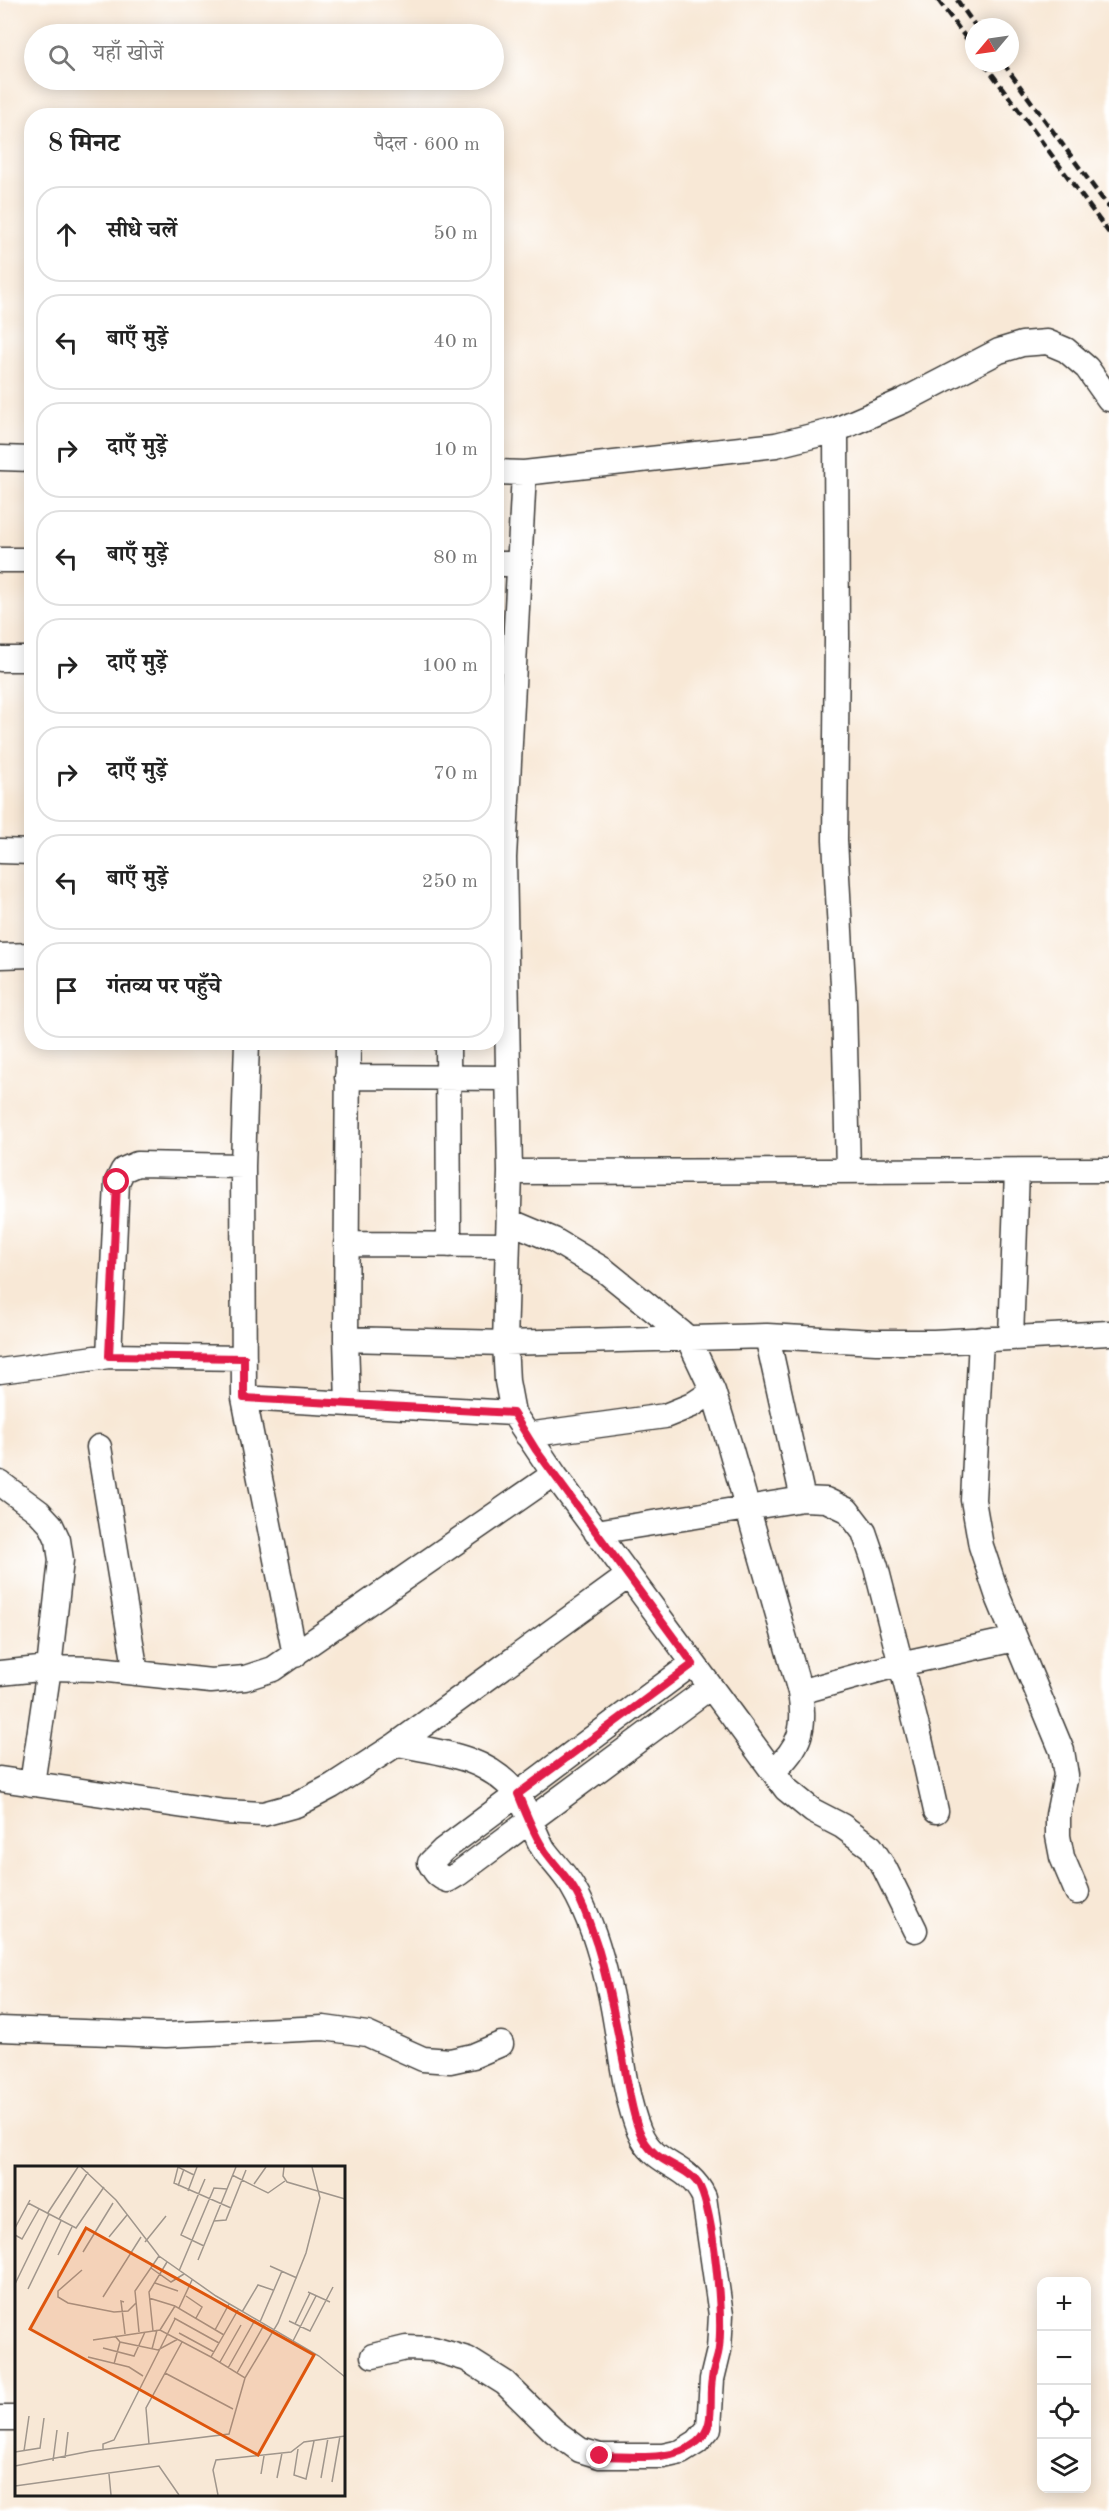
<!DOCTYPE html>
<html lang="hi">
<meta charset="utf-8">
<style>
:root{--surface:#fff;--page:#f2f2f2;--text:#222;--muted:#767676;--line:#e0e0e0}
body{margin:0;font-family:"Old Standard TT","Noto Serif Devanagari",serif;background:var(--page);color:var(--text)}
.controls{position:absolute;right:18px;bottom:18px;display:grid;overflow:hidden;border-radius:12px;box-shadow:0 3px 15px #0003}
.controls button{width:54px;height:54px;display:grid;place-items:center;padding:0;border:0;border-bottom:2px solid var(--line);background:var(--surface);color:var(--text);font:30px sans-serif}
.compass{position:absolute;left:965px;top:18px;width:54px;height:54px;border-radius:50%;background:var(--surface);box-shadow:0 3px 15px #0003;rotate:241deg}
.stop{position:absolute;width:18px;height:18px;margin:-14px;border:4px solid #e11d48;border-radius:50%;background:#fff}
.stop.end{background:#e11d48;border-color:#fff;box-shadow:0 2px 6px #0008}
.list{margin:0;padding:0;list-style:none}
h2{display:flex;justify-content:space-between;align-items:center;height:78px;margin:0;padding:0 24px;font-size:26px}
h2 small{font-size:20px;font-weight:400;color:var(--muted)}
.list li{display:grid;grid-template-columns:39px 1fr auto;gap:18px;align-items:center;box-sizing:border-box;height:96px;margin:0 12px 12px;padding:0 12px;border:2px solid var(--line);border-radius:24px}
.list b{display:block;font-size:22px;white-space:nowrap}
.list em{font-size:20px;font-style:normal;color:var(--muted)}
.icon{flex:none;width:33px;height:33px;fill:none;stroke:currentColor;stroke-width:2;stroke-linecap:round;stroke-linejoin:round}
.map{position:relative;flex:none;width:1109px;height:2511px;overflow:hidden}
.search{position:absolute;background:var(--surface);box-shadow:0 3px 15px #0003;left:24px;top:24px;width:480px;height:66px;display:flex;align-items:center;gap:15px;box-sizing:border-box;padding:0 21px;border-radius:33px;color:var(--muted);font-size:22px}
.panel{position:absolute;background:var(--surface);box-shadow:0 3px 15px #0003;left:24px;top:108px;width:480px;height:942px;border-radius:24px}
.map>svg:first-child{display:block}
.lines{fill:none;stroke-linecap:round;stroke-linejoin:round}
.street-casing{stroke:#3d3b38;stroke-width:27}
.street{stroke:#fff;stroke-width:24}
.rail{stroke:#1c1c1c;stroke-width:4.5;stroke-dasharray:9 4.5;stroke-linecap:butt}
.route{stroke:#e11d48;stroke-width:8}
.inset-road{fill:none;stroke:#a0968c;stroke-width:1.5}
.view{fill:#de560d;fill-opacity:0.15;stroke:#de560d;stroke-width:3}
.inset-edge{fill:none;stroke:#1c1c1c;stroke-width:3}
</style>
<div class="map">
<svg width="1109" height="2511" viewBox="0 0 1109 2511">
<rect width="100%" height="100%" fill="#fff"/>
<filter id="ink" filterUnits="userSpaceOnUse"><feTurbulence type="fractalNoise" baseFrequency=".0167" numOctaves="2"/><feDisplacementMap in="SourceGraphic" scale="12" xChannelSelector="R" yChannelSelector="G"/><feConvolveMatrix kernelMatrix="1 2 1 2 8 2 1 2 1" color-interpolation-filters="sRGB"/></filter>
<filter id="wash" filterUnits="userSpaceOnUse"><feTurbulence type="fractalNoise" baseFrequency=".008" numOctaves="4" result="noise"/><feDisplacementMap in="SourceGraphic" scale="24" xChannelSelector="R" yChannelSelector="G"/><feGaussianBlur stdDeviation="1.35" result="paint"/><feColorMatrix in="noise" values="0 0 0 0 0 0 0 0 0 0 0 0 0 0 0 0 0 1.4 0 .05"/><feComposite in="paint" operator="in"/></filter>
<g filter="url(#wash)">
<rect width="100%" height="100%" fill="#f8e8d6"/>
</g>
<g filter="url(#ink)">
<g class="lines">
<g class="street-casing">
<path id="street" d="M836,430l1,209 -2,201 9,163 4,168
M0,458l32,1
M496,472l28,1 -20,385h-8
M524,473l252,-28 60,-15 67,-29 96,-50 23,-7 25,-2 19,8 21,18 22,31
M0,560h32
M496,564h24
M0,659h32
M0,851l32,1
M504,858l6,314 -5,171 2,38 6,32 41,61 232,315 27,22 29,15 29,21 14,22 30,61
M0,956l32,-1
M247,1042l-4,124 1,232 269,15
M348,1042l-2,297 2,65
M448,1042l1,203
M347,1077l161,1
M510,1172l599,-2
M509,1221l45,19 50,30 84,68 25,53 16,52 71,249c6,35 1,55 -27,79
M346,1244l161,1
M767,1336l36,163
M1011,1338l6,-167
M346,1339l159,4 262,-7 109,6h58l175,-9
M981,1339l-8,161 8,46 17,51 64,154 4,24 -8,40v21l4,21 15,35
M109,1356l8,-174 6,-12 14,-6 106,2
M0,1371l109,-15 135,2
M244,1398l51,257
M527,1435l138,-19 27,-11 21,-14
M99,1447l37,226
M0,1483l39,29 12,13 7,15 3,20 -12,108 -17,116
M596,1532l207,-33 23,1 21,10 17,22 12,35 44,172 16,72
M693,1663l-250,187 -13,13c5,9 8,14 18,17l10,-6 252,-187
M0,1673l49,-5 50,1 112,12 34,-3 28,-9 281,-195
M800,1692l100,-28 115,-25
M0,1779l225,33 38,2 33,-9 36,-19 65,-42 231,-168
M0,2029l166,6 158,-7 43,6 56,25 27,2 23,-5 28,-12
M373,2356l33,-8 27,1 34,10 38,24 49,48 26,19 20,6h63l18,-4 16,-10 12,-14 3,-49 7,-29 2,-35 -17,-118c-17,-36 -49,-28 -65,-66 -18,-45 -19,-100 -31,-147 -8,-33 -18,-68 -36,-98 -8,-13 -19,-24 -28,-36 -10,-16 -18,-46 -28,-57 -30,-37 -76,-41 -119,-49
M0,2418h16"/>
</g>
<use href="#street" class="street"/>
<path class="rail" d="M938,0l36,49
M957,0l19,27
M984,63l125,170
M1003,63l106,145"/>
</g>
</g>
<g class="lines" filter="url(#ink)">
<path class="route" d="M117,1182l-8,174 135,2v40l269,15 23,37 157,214 -175,130c8,19 15,39 27,57 8,11 17,21 25,32 13,18 20,42 27,62 12,39 19,79 27,119 4,22 7,45 15,66 14,38 48,32 61,57 14,30 23,127 19,161 -1,11 -6,20 -7,31 -4,22 5,47 -15,63 -26,21 -66,14 -97,14"/>
</g>
<g transform="translate(15 2166)">
<rect width="330" height="330" fill="#f8e8d6"/>
<path class="inset-road" d="M66,1l35,33 43,56 57,40 103,60 26,21M269,1l-1,9 4,6 58,17M179,9l-16,-8 -4,16 57,25M217,9l36,18 17,-12M239,18l12,-17M163,20l6,-17M173,25l9,-24M13,37l48,25 28,-41M32,48l31,-47M44,53l29,-47M199,55l12,-1 20,-50M0,62l15,-28M0,69l7,4 17,-30M94,71l18,-22M130,76l21,-26M189,80l-23,-11 24,-56M68,86l30,-49M43,89l14,-28M183,94l38,-93M255,100l27,12M136,102l20,14 13,-8M67,104l-24,21v6l10,6 46,9 14,-1 8,-8M164,105l35,-83 13,1M140,117l23,8M0,118l34,-70M13,123l33,-68M293,126l22,10M171,130l16,11 -6,11M88,131l38,-60M134,132l26,8M109,136l-3,-1 4,33M164,142l13,-28M223,144l-27,47 34,21 33,-55 28,-70 14,-55 -8,-31M227,146l16,-27 15,5M159,152l45,25M274,155l21,10 23,-44M245,156l22,-51M280,158l15,-31M145,164l15,-24 49,29M200,164l14,-26M138,165l-4,-39 18,-30M124,166l-4,-41 24,-35M164,167l35,19M100,170l5,6 38,8 20,-11M78,174l67,-10 51,27M278,175l23,-45M88,182l31,8 11,-24M137,183l5,-19M73,191l41,10 14,9M205,196l21,-37M99,198l6,-22M213,202l27,-48M150,207l68,36M222,207l27,-48M134,278l-3,-36 36,-66M283,283l-4,26 12,4 8,-38M88,284v-6l11,-4 61,-121M9,285l5,-35M0,286l25,-4 4,-30M50,292l3,-26M38,295l4,-31M0,300l76,-15 138,-17 16,-56M94,308l2,21M246,308l3,-18M262,312l5,-25M306,312l7,-40M317,316l8,-46M0,320l144,-20 20,29M203,329l-5,-25 3,-10 75,-8 13,-10 41,-6"/>
<path class="view" d="M71,62l228,127 -56,100 -228,-126z"/>
<rect width="330" height="330" class="inset-edge"/>
</g>
</svg>
<div class="controls">
<button>+</button>
<button>−</button>
<button><svg class="icon" aria-label="locate" viewBox="0 0 24 24"><circle cx="12" cy="12" r="6"/><path d="M12 2v4M12 18v4M2 12h4M18 12h4"/></svg></button>
<button><svg class="icon" aria-label="layers" viewBox="0 0 24 24"><path d="M12 4l9 5-9 5-9-5zM3 14l9 5 9-5"/></svg></button>
</div>
<svg class="compass" viewBox="-18 -18 36 36"><path d="M0-13l5 13h-10z" fill="#e53935"/><path d="M0 13l5-13h-10z" fill="#767676"/></svg>
<div class="stop" style="left:117px;top:1182px"></div>
<div class="stop end" style="left:600px;top:2456px"></div>
<div class="search"><svg class="icon" aria-label="search" viewBox="0 0 24 24"><circle cx="10" cy="10" r="6"/><path d="M15 15l6 6"/></svg>यहाँ खोजें</div>
<section class="panel">
<h2>8 मिनट<small>पैदल · 600 m</small></h2>
<ul class="list">
<li><svg class="icon" aria-label="ahead" viewBox="0 0 24 24"><path d="M12 20V5M6 11l6-6 6 6"/></svg><div><b>सीधे चलें</b></div><em>50 m</em></li>
<li><svg class="icon" aria-label="left" viewBox="0 0 24 24"><path d="M17 20v-9H6M10 6l-5 5 5 5"/></svg><div><b>बाएँ मुड़ें</b></div><em>40 m</em></li>
<li><svg class="icon" aria-label="right" viewBox="0 0 24 24"><path d="M7 20v-9h11M14 6l5 5-5 5"/></svg><div><b>दाएँ मुड़ें</b></div><em>10 m</em></li>
<li><svg class="icon" aria-label="left" viewBox="0 0 24 24"><path d="M17 20v-9H6M10 6l-5 5 5 5"/></svg><div><b>बाएँ मुड़ें</b></div><em>80 m</em></li>
<li><svg class="icon" aria-label="right" viewBox="0 0 24 24"><path d="M7 20v-9h11M14 6l5 5-5 5"/></svg><div><b>दाएँ मुड़ें</b></div><em>100 m</em></li>
<li><svg class="icon" aria-label="right" viewBox="0 0 24 24"><path d="M7 20v-9h11M14 6l5 5-5 5"/></svg><div><b>दाएँ मुड़ें</b></div><em>70 m</em></li>
<li><svg class="icon" aria-label="left" viewBox="0 0 24 24"><path d="M17 20v-9H6M10 6l-5 5 5 5"/></svg><div><b>बाएँ मुड़ें</b></div><em>250 m</em></li>
<li><svg class="icon" aria-label="arrive" viewBox="0 0 24 24"><path d="M6 21V4h12l-3 4 3 4H6"/></svg><div><b>गंतव्य पर पहुँचे</b></div></li>
</ul>
</section>
</div>
